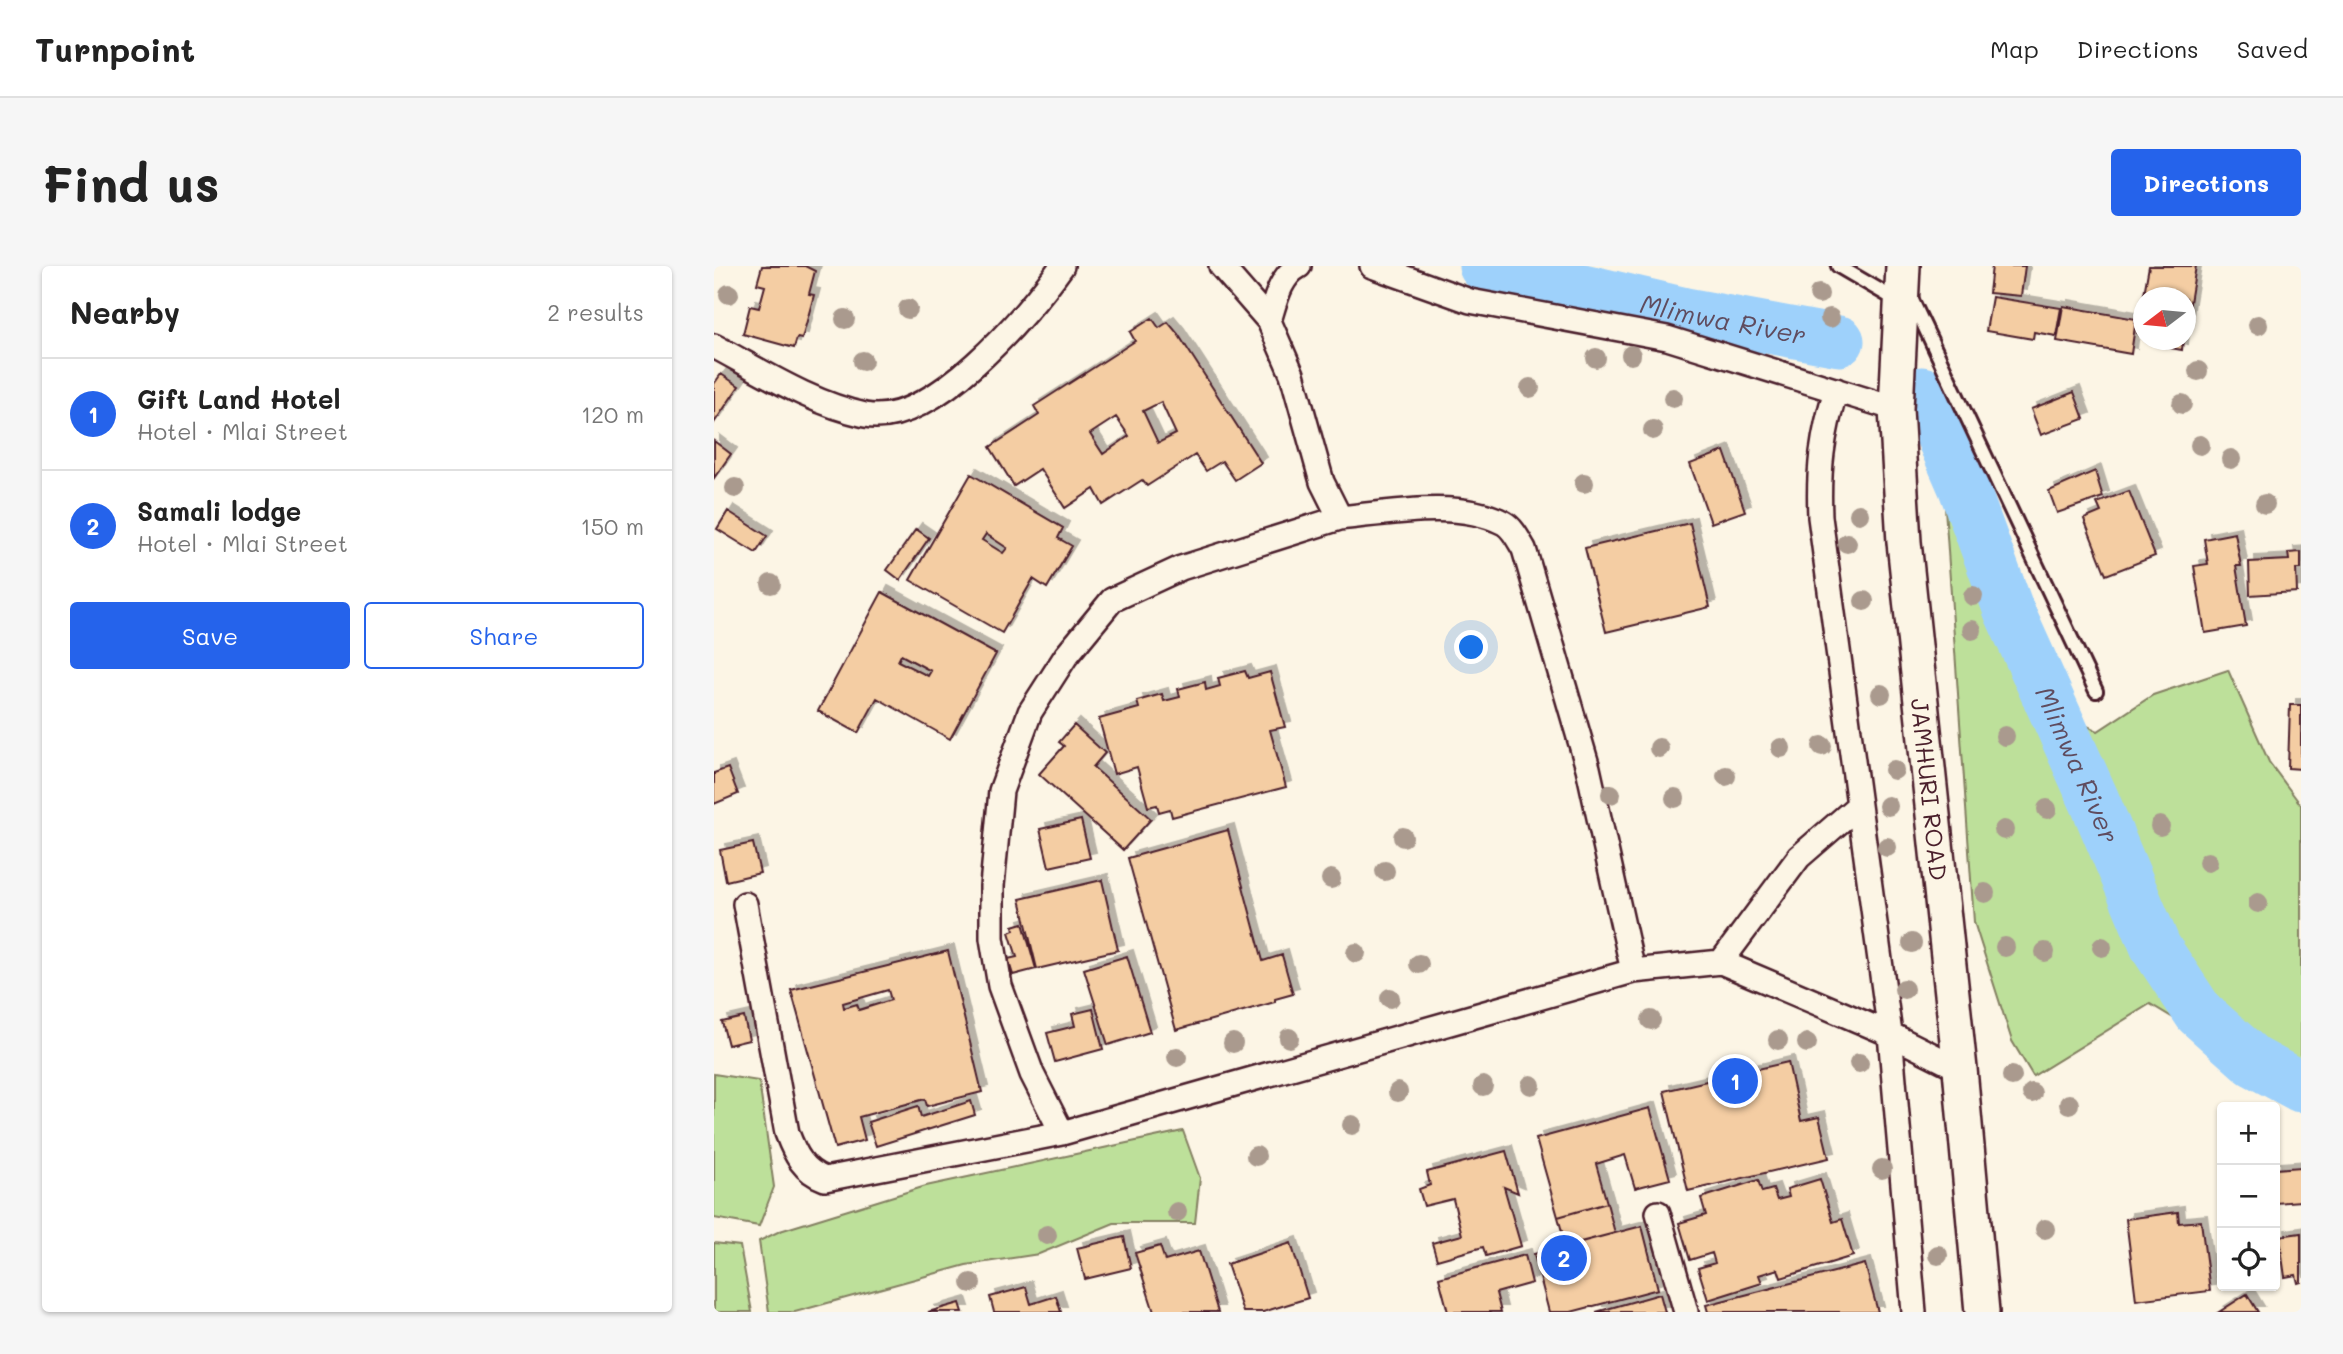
<!DOCTYPE html>
<meta charset="utf-8">
<style>
:root{--surface:#fff;--page:#f6f6f6;--text:#222;--muted:#767676;--line:#e0e0e0;--accent:#2563eb}
body{margin:0;font-family:Mali,sans-serif;background:var(--page);color:var(--text)}
.controls{position:absolute;right:21px;bottom:21px;display:grid;overflow:hidden;border-radius:7px;box-shadow:0 2px 5px #0004}
.controls button{width:63px;height:63px;display:grid;place-items:center;padding:0;border:0;border-bottom:2px solid var(--line);background:var(--surface);color:var(--text);font:35px sans-serif}
.compass{position:absolute;left:1419px;top:21px;width:63px;height:63px;border-radius:50%;background:var(--surface);box-shadow:0 2px 5px #0004;rotate:254deg}
.you{position:absolute;left:758px;top:382px;width:24px;height:24px;margin:-18px;border:5px solid #fff;border-radius:50%;background:#1a73e8;box-shadow:0 0 0 10px #1a73e833}
.badge{display:grid;place-items:center;width:46px;height:46px;border-radius:50%;background:var(--accent);color:#fff;font-size:23px;font-weight:700}
.pin{position:absolute;translate:-50% -50%;border:4px solid #fff;box-shadow:0 2px 7px #0006}
.list{margin:0;padding:0;list-style:none}
h2{display:flex;justify-content:space-between;align-items:center;height:91px;margin:0;padding:0 28px;font-size:30px}
h2 small{font-size:23px;font-weight:400;color:var(--muted)}
.list li{display:grid;grid-template-columns:46px 1fr auto;gap:21px;align-items:center;box-sizing:border-box;height:112px;padding:0 28px;border-top:2px solid var(--line)}
.list b{display:block;font-size:26px;white-space:nowrap}
.list p{margin:0;font-size:23px;white-space:nowrap;color:var(--muted)}
.list em{font-size:23px;font-style:normal;color:var(--muted)}
.actions{display:flex;gap:14px;padding:21px 28px}
.actions a{flex:1;padding:16px 0;border:2px solid var(--accent);border-radius:7px;text-align:center;font-size:24px;color:var(--accent)}
.actions .main{background:var(--accent);color:#fff}
.icon{flex:none;width:38px;height:38px;fill:none;stroke:currentColor;stroke-width:2;stroke-linecap:round;stroke-linejoin:round}
.map{position:relative;flex:none;width:1587px;height:1046px;overflow:hidden;border-radius:7px}
header{display:flex;align-items:center;gap:42px;box-sizing:border-box;height:98px;padding:0 35px;background:var(--surface);border-bottom:2px solid var(--line)}
header strong{font-size:33px}
nav{display:flex;gap:38px;margin-inline-start:auto;font-size:24px}
.intro{display:flex;align-items:center;justify-content:space-between;box-sizing:border-box;height:168px;padding:0 42px}
h1{margin:0;font-size:49px}
.button{padding:18px 32px;border-radius:7px;background:var(--accent);color:#fff;font-size:24px;font-weight:700}
main{display:flex;gap:42px;padding:0 42px}
aside{flex:1;background:var(--surface);border-radius:7px;box-shadow:0 2px 5px #0004}
.map>svg:first-child{display:block}
.green{fill:#bde09a;stroke:#848062;stroke-width:2}
.lines{fill:none;stroke-linecap:round;stroke-linejoin:round}
.river{stroke:#9ed1fb;stroke-width:51}
.building{fill:#f4cda3;stroke:#4a1f2b;stroke-width:2;fill-rule:evenodd;filter:url(#shadow)}
.service-casing{stroke:#4a1f2b;stroke-width:18}
.minor-casing{stroke:#4a1f2b;stroke-width:28}
.secondary-casing{stroke:#4a1f2b;stroke-width:38}
.service{stroke:#fcf5e5;stroke-width:12}
.minor{stroke:#fcf5e5;stroke-width:23}
.secondary{stroke:#fcf5e5;stroke-width:33}
.tree{fill:#aa9a8e}
.labels{text-anchor:middle;dominant-baseline:central;stroke-width:7;stroke-linejoin:round;paint-order:stroke}
.street-label{font-size:24px;fill:#4a1f2b;stroke:#fcf5e5}
.water-label{font-size:26px;font-style:italic;fill:#5f4c5f;stroke:#fcf5e5}
</style>
<header>
<strong>Turnpoint</strong>
<nav><a>Map</a><a>Directions</a><a>Saved</a></nav>
</header>
<div class="intro"><h1>Find us</h1><a class="button">Directions</a></div>
<main>
<aside>
<h2>Nearby<small>2 results</small></h2>
<ul class="list">
<li><span class="badge">1</span><div><b>Gift Land Hotel</b><p>Hotel · Mlai Street</p></div><em>120 m</em></li>
<li><span class="badge">2</span><div><b>Samali lodge</b><p>Hotel · Mlai Street</p></div><em>150 m</em></li>
</ul>
<div class="actions"><a class="main">Save</a><a>Share</a></div>
</aside>
<div class="map">
<svg width="1587" height="1046" viewBox="0 0 1587 1046">
<defs>
<filter id="shadow"><feDropShadow dx="6" dy="-6" stdDeviation="0" flood-color="#0004"/></filter>
</defs>
<rect width="100%" height="100%" fill="#fcf5e5"/>
<filter id="ink" filterUnits="userSpaceOnUse"><feTurbulence type="fractalNoise" baseFrequency=".0143" numOctaves="2"/><feDisplacementMap in="SourceGraphic" scale="14" xChannelSelector="R" yChannelSelector="G"/><feConvolveMatrix kernelMatrix="1 2 1 2 8 2 1 2 1" color-interpolation-filters="sRGB"/></filter>
<g filter="url(#ink)">
<path class="green" d="M1233,157l23,48 48,136 52,111 28,13 55,-36 75,-25 41,92 32,43v290l-151,-91 -117,72 -21,-35 -38,-119 -29,-414z
M0,808l45,7 15,106 -15,39 -45,-8z
M469,865l17,47 -5,45h-81l-75,31 -73,11 -171,47h-26l-10,-71 21,-10 146,-45z
M0,977l26,3 12,66h-38z"/>
<g class="lines">
<g class="river">
<path id="s1" d="M770,0l202,47 153,28"/>
<path id="s2" d="M1208,126l41,94 46,125 85,189 62,148 43,65 54,48 48,26"/>
</g>
</g>
<path class="building" d="M48,0h43l10,5 -6,23 5,1 -12,44 -5,-1 -3,10 -51,-14 7,-28 9,2 6,-22 -8,-2z
M1278,0h33l-4,30 -32,-3z
M1435,0h47l-10,61v-29h-42v36l-7,-1z
M1278,31l69,11 -5,28 -22,-4 -1,7 -47,-8z
M1349,40l73,13 -5,35 -74,-13z
M438,52l7,10 9,-6 10,12 83,129 -26,17 -13,-19 -16,10 -11,-16 -48,31 -5,-6 -39,25 -9,-16 -29,19 -25,-39 -26,17 -24,-39 49,-32 -5,-9 101,-65 -5,-9zM447,136l15,32 -18,9 -15,-32zM402,151l13,19 -26,18 -13,-20z
M1452,74h17l-1,10 -17,-3z
M7,108l18,12 -25,37v-39z
M1360,126l10,27 -43,16 -10,-26z
M0,175l17,13 -17,24z
M1010,185l21,60 -34,12 -21,-59z
M1381,205l8,26 -46,16 -8,-22z
M257,208l92,54 -5,10 14,8 -25,42 -14,-9 -31,54 -92,-53zM272,268l21,14 -4,5 -21,-13z
M1415,225l26,65 -49,19 -22,-56 17,-7 -4,-9z
M14,245l39,25 -11,17 -39,-24z
M976,257l20,84 -104,25 -21,-84z
M202,263l13,9 -29,42 -13,-10z
M1521,267l6,33h-5l10,60 -41,7 -11,-67 14,-2 -4,-25z
M1587,286v17h-5l1,23 -47,3 -1,-33 40,-2 -1,-7z
M168,326l114,62 -46,85 -73,-41 -19,35 -40,-22zM187,389l30,16 -3,5 -30,-15z
M531,405l3,7 22,-6 15,55 -15,3 16,57 -114,30 -2,-8 -11,3 -2,-7 -9,2 -11,-40 -23,7 -15,-55 40,-11 -2,-7 25,-7 2,7 16,-4 -2,-8 27,-7 1,8 14,-4 -2,-8z
M1576,439h11v64l-13,-1z
M360,459l31,28 -12,14 58,52 -28,31 -84,-76 25,-28 -5,-4z
M14,502l10,26 -24,10v-31z
M367,554l9,38 -41,9 -9,-38z
M514,564l35,131 19,-6 11,39 -18,5v3l-99,28 -48,-172z
M39,577l7,30 -34,8 -6,-31z
M388,614l16,70 -81,19 -17,-70z
M309,657l13,46 -23,6 -5,-16 9,-2 -8,-25 5,-2 -1,-4z
M234,685l34,141 -55,14 -2,-7 -66,18 6,23 -30,8 -44,-158zM174,724l3,10 -32,10 -2,-6 -13,4 -1,-5z
M413,690l23,76 -42,13 -24,-76z
M379,743l10,40 -48,13 -8,-29 28,-7 -3,-12z
M30,751l5,23 -21,5 -6,-23z
M1074,796l13,59 18,-4 10,41 -141,33 -24,-100z
M257,835l4,14 -99,31 -8,-24 50,-16 3,11z
M936,842l20,71 -35,9 -10,-33 -29,9 11,39 -49,14 -22,-78z
M792,885l12,42 -14,-6 17,59 -35,10 -3,-9 -46,13 -5,-17 30,-8 -9,-36 -29,7 -5,-17 11,-4 -3,-13z
M1587,901v34l-26,2v-34z
M1106,913l13,43 9,-3 11,37 -72,22 -3,-9 -19,6 3,8 -54,17 -10,-32 17,-5 -3,-10 -22,7 -11,-37 27,-8 -5,-17 57,-18 4,12 11,-3 4,11 12,-3 -2,-8z
M893,937l8,30 -49,13 -8,-29z
M1464,946l1,11 22,-2 9,70 -74,9 -10,-81z
M928,960l16,63 -87,23h-22l-15,-58z
M1587,967v49l-3,1 -2,-8 -11,2 -6,-41z
M410,971l7,31 -46,11 -8,-31z
M577,977l17,55 -45,14h-20l-16,-48z
M446,980l5,15 34,-10 19,61h-64l-19,-59z
M811,989l7,28 -36,10 5,19h-53l-9,-34z
M1151,998l13,48h-170l-2,-7z
M312,1021l5,17 25,-8 5,16h-67l-4,-15z
M946,1028l5,18h-69z
M1533,1028l11,18h-39z
M246,1037l3,9h-35z"/>
<g class="lines">
<g class="service-casing">
<path id="service" d="M1124,0l60,35
M1197,32l185,393"/>
</g>
<g class="minor-casing">
<path id="minor" d="M507,0l48,55 23,53 30,108 18,36c49,-5 119,-19 164,5 9,5 15,18 20,26l64,219 45,203
M658,0l98,35 197,37 229,71
M555,55c6,-19 11,-45 30,-55
M0,80c47,25 98,58 151,69 67,13 162,-100 197,-149
M1122,124c-14,46 -18,79 -16,127l70,517 24,278
M31,638l42,229c8,21 16,38 38,46l237,-46 571,-162 88,-9 169,72 70,35
M1007,696l78,-105 60,-52
M348,867l-30,-59 -32,-88 -8,-48v-52l9,-95 29,-79 36,-56 46,-56 69,-32 159,-50
M944,947l28,99"/>
</g>
<g class="secondary-casing">
<g id="secondary">
<path id="s3" d="M1189,0l-7,143 8,133 56,527 22,243"/>
</g>
</g>
<use href="#service" class="service"/>
<use href="#minor" class="minor"/>
<use href="#secondary" class="secondary"/>
</g>
<g class="tree">
<circle cx="15" cy="28" r="10"/>
<circle cx="1105" cy="28" r="10"/>
<circle cx="194" cy="43" r="10"/>
<circle cx="1116" cy="52" r="10"/>
<circle cx="131" cy="53" r="10"/>
<circle cx="1544" cy="59" r="10"/>
<circle cx="917" cy="89" r="10"/>
<circle cx="882" cy="92" r="10"/>
<circle cx="149" cy="95" r="10"/>
<circle cx="1484" cy="105" r="10"/>
<circle cx="816" cy="122" r="10"/>
<circle cx="959" cy="132" r="10"/>
<circle cx="1468" cy="138" r="10"/>
<circle cx="939" cy="164" r="10"/>
<circle cx="1486" cy="179" r="10"/>
<circle cx="1517" cy="193" r="10"/>
<circle cx="870" cy="217" r="10"/>
<circle cx="21" cy="222" r="10"/>
<circle cx="1551" cy="238" r="10"/>
<circle cx="1145" cy="248" r="10"/>
<circle cx="1133" cy="277" r="10"/>
<circle cx="57" cy="318" r="10"/>
<circle cx="1259" cy="330" r="10"/>
<circle cx="1150" cy="335" r="10"/>
<circle cx="1258" cy="364" r="10"/>
<circle cx="1167" cy="428" r="10"/>
<circle cx="1291" cy="470" r="10"/>
<circle cx="1108" cy="480" r="10"/>
<circle cx="945" cy="482" r="10"/>
<circle cx="1067" cy="482" r="10"/>
<circle cx="1180" cy="504" r="10"/>
<circle cx="1012" cy="510" r="10"/>
<circle cx="897" cy="528" r="10"/>
<circle cx="961" cy="532" r="10"/>
<circle cx="1174" cy="540" r="10"/>
<circle cx="1333" cy="543" r="10"/>
<circle cx="1446" cy="560" r="10"/>
<circle cx="1290" cy="564" r="10"/>
<circle cx="689" cy="571" r="10"/>
<circle cx="1173" cy="581" r="10"/>
<circle cx="1494" cy="596" r="10"/>
<circle cx="671" cy="605" r="10"/>
<circle cx="617" cy="613" r="10"/>
<circle cx="1271" cy="627" r="10"/>
<circle cx="1544" cy="637" r="10"/>
<circle cx="1198" cy="677" r="10"/>
<circle cx="1291" cy="681" r="10"/>
<circle cx="1388" cy="681" r="10"/>
<circle cx="1331" cy="686" r="10"/>
<circle cx="642" cy="687" r="10"/>
<circle cx="705" cy="698" r="10"/>
<circle cx="1190" cy="723" r="10"/>
<circle cx="676" cy="732" r="10"/>
<circle cx="937" cy="754" r="10"/>
<circle cx="575" cy="772" r="10"/>
<circle cx="1064" cy="774" r="10"/>
<circle cx="519" cy="777" r="10"/>
<circle cx="1093" cy="777" r="10"/>
<circle cx="463" cy="791" r="10"/>
<circle cx="1145" cy="797" r="10"/>
<circle cx="1298" cy="810" r="10"/>
<circle cx="817" cy="819" r="10"/>
<circle cx="769" cy="820" r="10"/>
<circle cx="684" cy="826" r="10"/>
<circle cx="1318" cy="827" r="10"/>
<circle cx="1355" cy="838" r="10"/>
<circle cx="638" cy="859" r="10"/>
<circle cx="542" cy="890" r="10"/>
<circle cx="1168" cy="903" r="10"/>
<circle cx="463" cy="946" r="10"/>
<circle cx="1331" cy="963" r="10"/>
<circle cx="333" cy="969" r="10"/>
<circle cx="1224" cy="989" r="10"/>
<circle cx="257" cy="1017" r="10"/>
</g>
</g>
<g class="labels">
<g class="street-label">
<text stroke="none"><textPath href="#s3" startOffset="525">JAMHURI ROAD</textPath></text>
</g>
<g class="water-label">
<text stroke="none"><textPath href="#s1" startOffset="245">Mlimwa River</textPath></text>
<text stroke="none"><textPath href="#s2" startOffset="404">Mlimwa River</textPath></text>
</g>
</g>
</svg>
<div class="controls">
<button>+</button>
<button>−</button>
<button><svg class="icon" aria-label="locate" viewBox="0 0 24 24"><circle cx="12" cy="12" r="6"/><path d="M12 2v4M12 18v4M2 12h4M18 12h4"/></svg></button>
</div>
<svg class="compass" viewBox="-18 -18 36 36"><path d="M0-13l5 13h-10z" fill="#e53935"/><path d="M0 13l5-13h-10z" fill="#767676"/></svg>
<div class="you"></div>
<div class="pin badge" style="left:1021px;top:815px">1</div>
<div class="pin badge" style="left:850px;top:992px">2</div>
</div>
</main>
